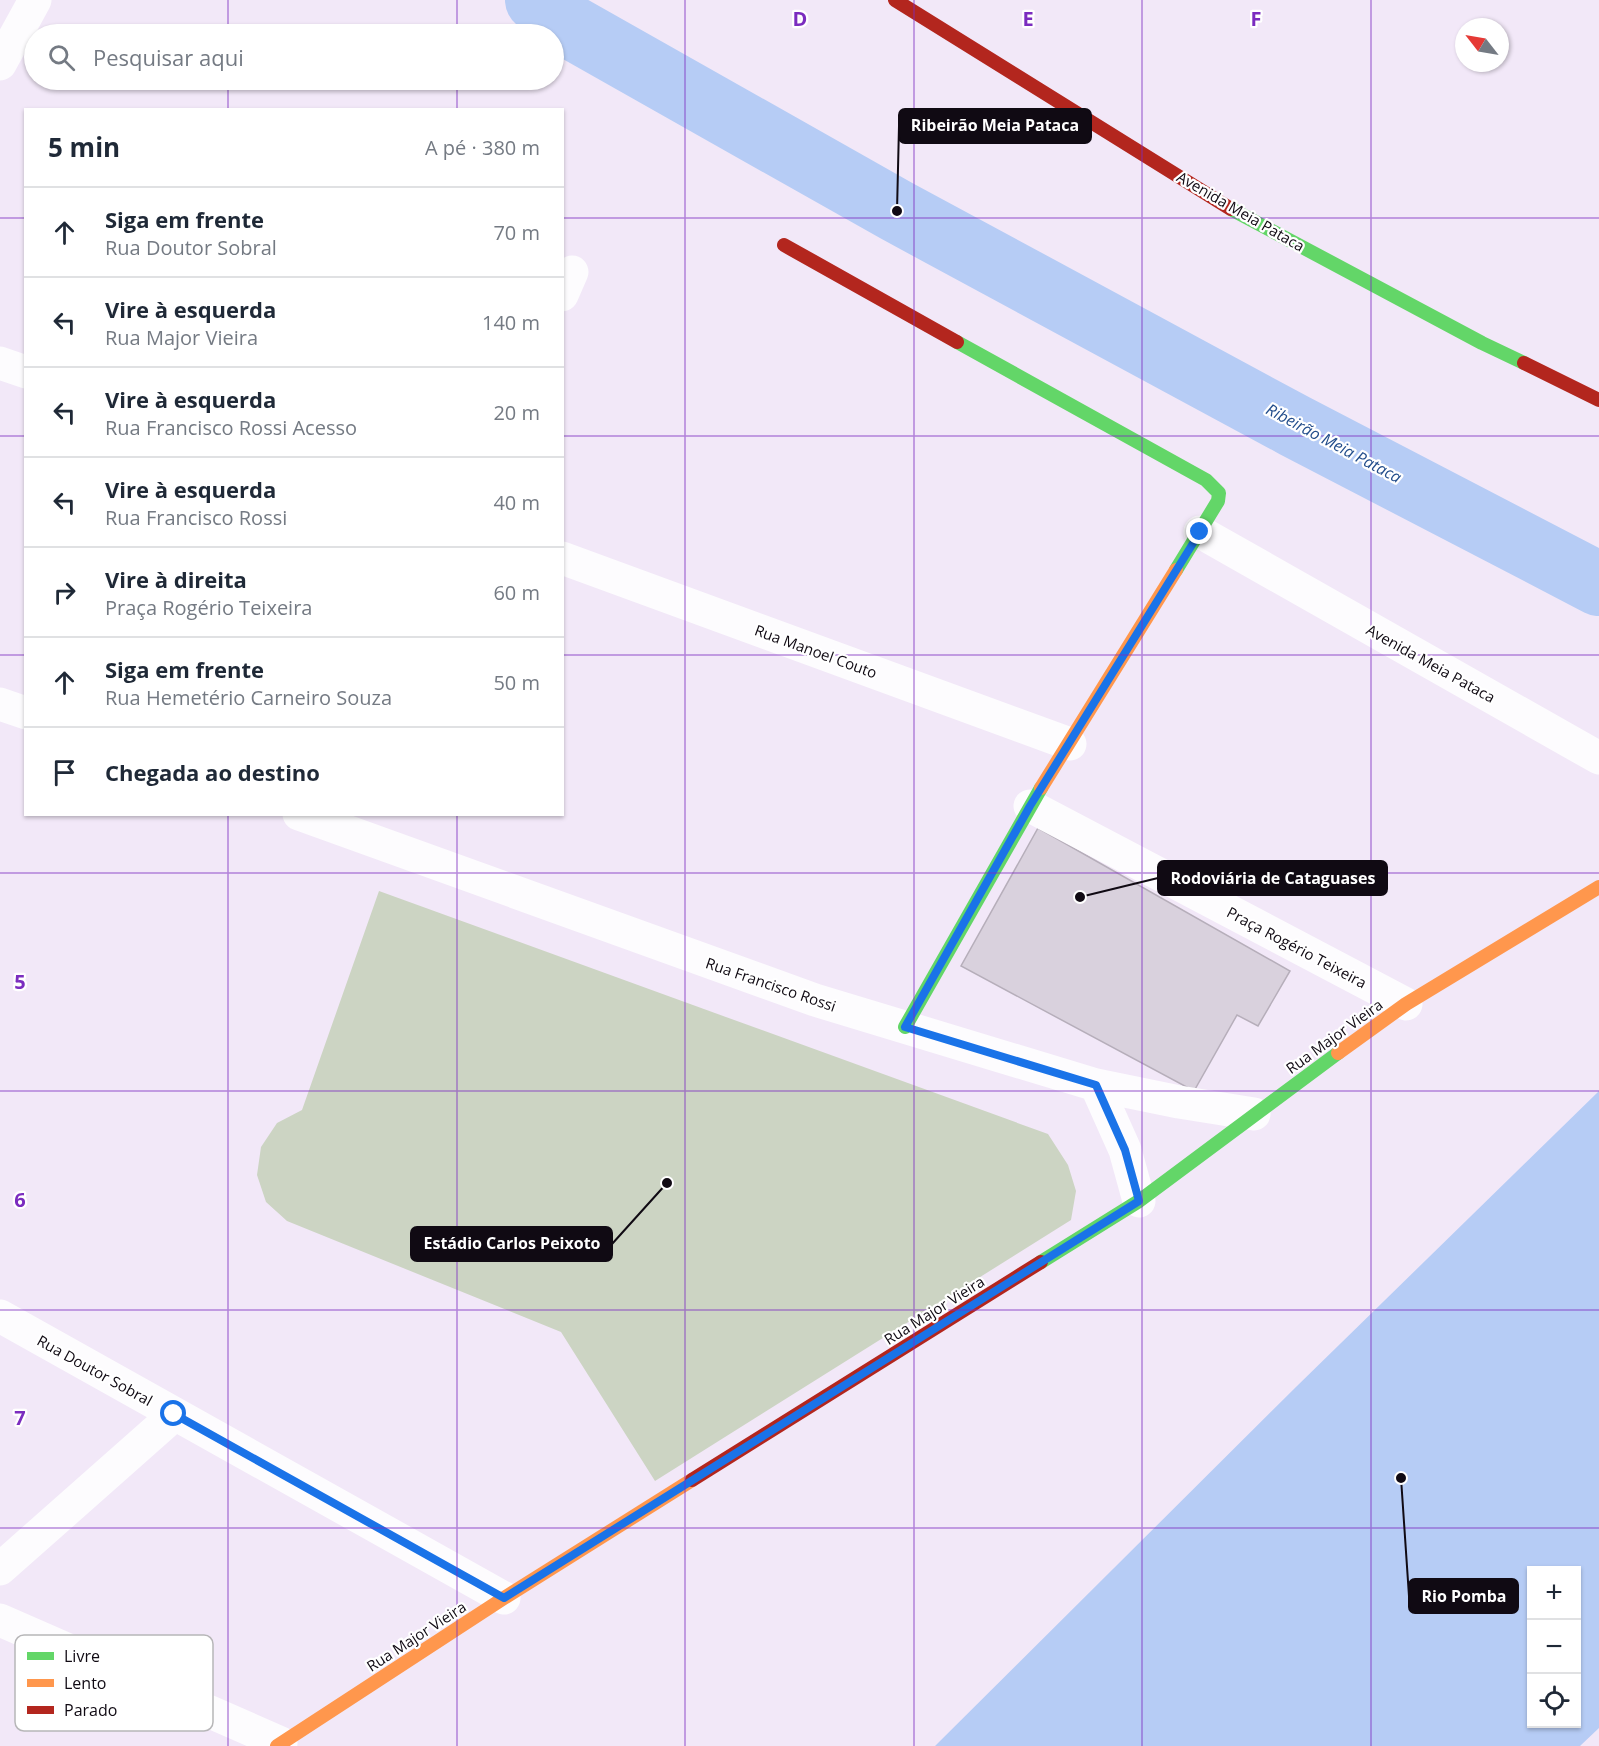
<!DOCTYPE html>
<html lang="pt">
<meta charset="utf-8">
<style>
:root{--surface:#fff;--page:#f6f6f7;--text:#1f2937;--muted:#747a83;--line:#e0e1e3}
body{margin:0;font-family:"Open Sans",sans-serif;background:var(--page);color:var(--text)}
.controls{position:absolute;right:18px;bottom:18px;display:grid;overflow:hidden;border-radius:0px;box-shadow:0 2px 4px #0004}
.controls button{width:54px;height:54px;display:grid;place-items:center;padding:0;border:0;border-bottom:2px solid var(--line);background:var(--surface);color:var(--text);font:30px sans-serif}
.compass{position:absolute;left:1455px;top:18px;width:54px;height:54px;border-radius:50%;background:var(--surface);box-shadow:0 2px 4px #0004;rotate:301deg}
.stop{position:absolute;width:18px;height:18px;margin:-14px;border:4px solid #1a73e8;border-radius:50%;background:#fff}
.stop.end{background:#1a73e8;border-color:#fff;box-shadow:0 2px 6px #0008}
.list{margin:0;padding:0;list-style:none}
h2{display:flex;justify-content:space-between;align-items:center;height:78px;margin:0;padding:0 24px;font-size:26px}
h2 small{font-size:20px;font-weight:400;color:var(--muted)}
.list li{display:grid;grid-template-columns:39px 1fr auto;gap:18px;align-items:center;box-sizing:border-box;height:90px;padding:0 24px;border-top:2px solid var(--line)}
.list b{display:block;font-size:22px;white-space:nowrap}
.list p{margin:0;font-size:20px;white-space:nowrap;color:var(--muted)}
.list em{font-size:20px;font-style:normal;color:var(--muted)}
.icon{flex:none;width:33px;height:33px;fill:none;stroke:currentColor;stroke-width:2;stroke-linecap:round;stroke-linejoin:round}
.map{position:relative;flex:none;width:1599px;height:1746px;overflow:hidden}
.search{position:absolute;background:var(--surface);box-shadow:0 2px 4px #0004;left:24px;top:24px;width:540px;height:66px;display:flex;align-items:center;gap:15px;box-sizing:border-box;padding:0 21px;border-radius:33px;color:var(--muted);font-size:22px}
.panel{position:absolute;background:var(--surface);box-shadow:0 2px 4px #0004;left:24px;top:108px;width:540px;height:708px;border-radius:0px}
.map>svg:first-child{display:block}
.green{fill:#ccd4c3}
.water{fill:#b6ccf5;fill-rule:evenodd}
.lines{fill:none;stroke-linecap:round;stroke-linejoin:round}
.river{stroke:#b6ccf5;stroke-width:64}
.building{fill:#d9d1dd;stroke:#b6aeba;stroke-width:1.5}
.street{stroke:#fdfcfe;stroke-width:33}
.fast{stroke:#63d668;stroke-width:14}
.slow{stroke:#ff974d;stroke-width:14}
.jam{stroke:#b3261e;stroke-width:14}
.route{stroke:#1a73e8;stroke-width:8}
.grid{fill:none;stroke:#7b2cbf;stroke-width:1.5;stroke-opacity:0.55}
.labels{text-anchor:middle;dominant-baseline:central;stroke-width:4.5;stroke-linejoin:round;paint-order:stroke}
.street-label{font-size:15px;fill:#100a13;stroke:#fff}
.water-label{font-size:16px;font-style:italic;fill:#224d8b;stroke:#fff}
.key{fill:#fff;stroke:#b7b6b8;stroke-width:1.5}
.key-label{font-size:16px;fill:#100a13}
.grid-label{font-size:20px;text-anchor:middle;font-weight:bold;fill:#7b2cbf;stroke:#fff;stroke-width:4.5;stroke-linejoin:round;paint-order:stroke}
.leader{fill:none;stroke:#100a13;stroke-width:2}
.callout-dot{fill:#100a13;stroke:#fff;stroke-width:2}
.callout{fill:#100a13;stroke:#100a13;stroke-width:2}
.callout-label{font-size:16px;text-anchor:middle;font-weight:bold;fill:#fff}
</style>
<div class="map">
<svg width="1599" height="1746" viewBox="0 0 1599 1746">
<rect width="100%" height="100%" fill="#f2e8f8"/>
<path class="green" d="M379,891l669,243 20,31 8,26 -5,29 -416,261 -94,-149 -274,-111 -21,-19 -9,-27 4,-28 16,-24 25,-13z"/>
<path class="water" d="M1599,1091v637l-19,18h-645l362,-360zM1532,1570h44v154h-44z"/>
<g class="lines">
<path class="river" d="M537,0l27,23 333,188 398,215 304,158"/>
</g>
<path class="building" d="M1038,828l252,143 -32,55 -21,-11 -43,76 -233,-125z"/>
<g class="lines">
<path class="street" d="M0,64l35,-64
M562,295l10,-23
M0,363l26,9
M1200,532l399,226
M562,558l508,186
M0,704l26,9
M1030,806l376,198
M299,814l516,186 281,85 83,17 75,12
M1096,1085l29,65 14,51
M0,1316l504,282
M0,1569l174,-154
M0,1620l281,123"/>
<path class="fast" d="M1231,209l251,134 42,20
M957,342l249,138 13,13 -1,8 -42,69
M905,1027l136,-239
M1041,1262l98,-61 199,-148"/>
<path class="slow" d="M1041,788l135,-218
M1338,1053l68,-49 193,-117
M277,1746l227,-148 188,-118"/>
<path class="jam" d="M895,0l336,209
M784,245l173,97
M1524,363l75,37
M692,1480l349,-218"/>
</g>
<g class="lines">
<path class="route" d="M174,1414l330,184 635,-397 -14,-51 -29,-65 -191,-58 125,-221 170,-274"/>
</g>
<path class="grid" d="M228,0v34M457,0v34M685,0v1746M914,0v1746M1142,0v1746M1371,0v1746M228,80v30M457,80v30M0,218h26M562,218h1037M0,436h26M562,436h1037M0,655h26M562,655h1037M228,814v932M457,814v932M0,873h1599M0,1091h1599M0,1310h1599M0,1528h1599"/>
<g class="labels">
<g class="street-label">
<text transform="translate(1241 211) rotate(30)">Avenida Meia Pataca</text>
<text transform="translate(816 651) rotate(20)">Rua Manoel Couto</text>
<text transform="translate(1431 663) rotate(29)">Avenida Meia Pataca</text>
<text transform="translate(1297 947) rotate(28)">Praça Rogério Teixeira</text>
<text transform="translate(771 984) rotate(19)">Rua Francisco Rossi</text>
<text transform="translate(1334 1036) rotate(-36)">Rua Major Vieira</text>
<text transform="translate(934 1310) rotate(-32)">Rua Major Vieira</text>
<text transform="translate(95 1370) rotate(29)">Rua Doutor Sobral</text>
<text transform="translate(416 1636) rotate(-33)">Rua Major Vieira</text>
</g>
<g class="water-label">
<text transform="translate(1334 443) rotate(28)">Ribeirão Meia Pataca</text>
</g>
</g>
<rect x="15" y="1635" width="198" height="96" rx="9" class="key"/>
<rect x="27" y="1652" width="27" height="8" fill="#63d668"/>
<rect x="27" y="1679" width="27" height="8" fill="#ff974d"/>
<rect x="27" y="1706" width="27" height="8" fill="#b3261e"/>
<g class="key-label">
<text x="64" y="1662">Livre</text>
<text x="64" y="1689">Lento</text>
<text x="64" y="1716">Parado</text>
</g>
<g class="grid-label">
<text x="800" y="26">D</text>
<text x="1028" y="26">E</text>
<text x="1256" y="26">F</text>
<text x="20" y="989">5</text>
<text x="20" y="1207">6</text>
<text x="20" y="1425">7</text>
</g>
<path class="leader" d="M897 211L899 126M1080 897L1158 878M667 1183L612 1244M1401 1478L1409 1596"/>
<g class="callout-dot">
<circle cx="897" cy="211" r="6"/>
<circle cx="1080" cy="897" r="6"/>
<circle cx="667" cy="1183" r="6"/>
<circle cx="1401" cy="1478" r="6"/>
</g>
<g class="callout">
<rect x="899" y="109" width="192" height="34" rx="6"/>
<rect x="1158" y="861" width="229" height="34" rx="6"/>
<rect x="411" y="1227" width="201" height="34" rx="6"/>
<rect x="1409" y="1579" width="109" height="34" rx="6"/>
</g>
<g class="callout-label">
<text x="995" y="131">Ribeirão Meia Pataca</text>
<text x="1273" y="884">Rodoviária de Cataguases</text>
<text x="512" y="1249">Estádio Carlos Peixoto</text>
<text x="1464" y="1602">Rio Pomba</text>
</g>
</svg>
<div class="controls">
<button>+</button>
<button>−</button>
<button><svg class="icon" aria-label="locate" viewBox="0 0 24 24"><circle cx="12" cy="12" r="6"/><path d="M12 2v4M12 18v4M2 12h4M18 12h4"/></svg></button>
</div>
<svg class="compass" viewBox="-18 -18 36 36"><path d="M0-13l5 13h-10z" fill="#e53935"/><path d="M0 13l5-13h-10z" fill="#747a83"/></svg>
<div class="stop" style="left:174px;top:1414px"></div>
<div class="stop end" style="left:1200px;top:532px"></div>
<div class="search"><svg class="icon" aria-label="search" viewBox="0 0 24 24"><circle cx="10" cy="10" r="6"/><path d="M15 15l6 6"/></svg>Pesquisar aqui</div>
<section class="panel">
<h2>5 min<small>A pé · 380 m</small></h2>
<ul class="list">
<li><svg class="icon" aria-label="ahead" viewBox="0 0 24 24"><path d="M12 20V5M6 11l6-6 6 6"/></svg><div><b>Siga em frente</b><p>Rua Doutor Sobral</p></div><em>70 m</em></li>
<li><svg class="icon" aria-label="left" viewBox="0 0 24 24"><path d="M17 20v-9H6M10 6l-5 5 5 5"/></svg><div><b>Vire à esquerda</b><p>Rua Major Vieira</p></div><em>140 m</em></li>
<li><svg class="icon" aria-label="left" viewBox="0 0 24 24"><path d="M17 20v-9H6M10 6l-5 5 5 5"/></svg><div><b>Vire à esquerda</b><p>Rua Francisco Rossi Acesso</p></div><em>20 m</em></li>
<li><svg class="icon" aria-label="left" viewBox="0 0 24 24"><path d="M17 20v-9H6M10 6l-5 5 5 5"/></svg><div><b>Vire à esquerda</b><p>Rua Francisco Rossi</p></div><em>40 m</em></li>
<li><svg class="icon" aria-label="right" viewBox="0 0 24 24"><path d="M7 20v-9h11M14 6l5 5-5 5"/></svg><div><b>Vire à direita</b><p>Praça Rogério Teixeira</p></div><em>60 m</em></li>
<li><svg class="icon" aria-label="ahead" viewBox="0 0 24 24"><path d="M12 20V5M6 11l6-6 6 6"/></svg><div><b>Siga em frente</b><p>Rua Hemetério Carneiro Souza</p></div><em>50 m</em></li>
<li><svg class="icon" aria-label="arrive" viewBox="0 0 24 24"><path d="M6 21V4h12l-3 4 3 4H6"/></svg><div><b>Chegada ao destino</b></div></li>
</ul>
</section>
</div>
